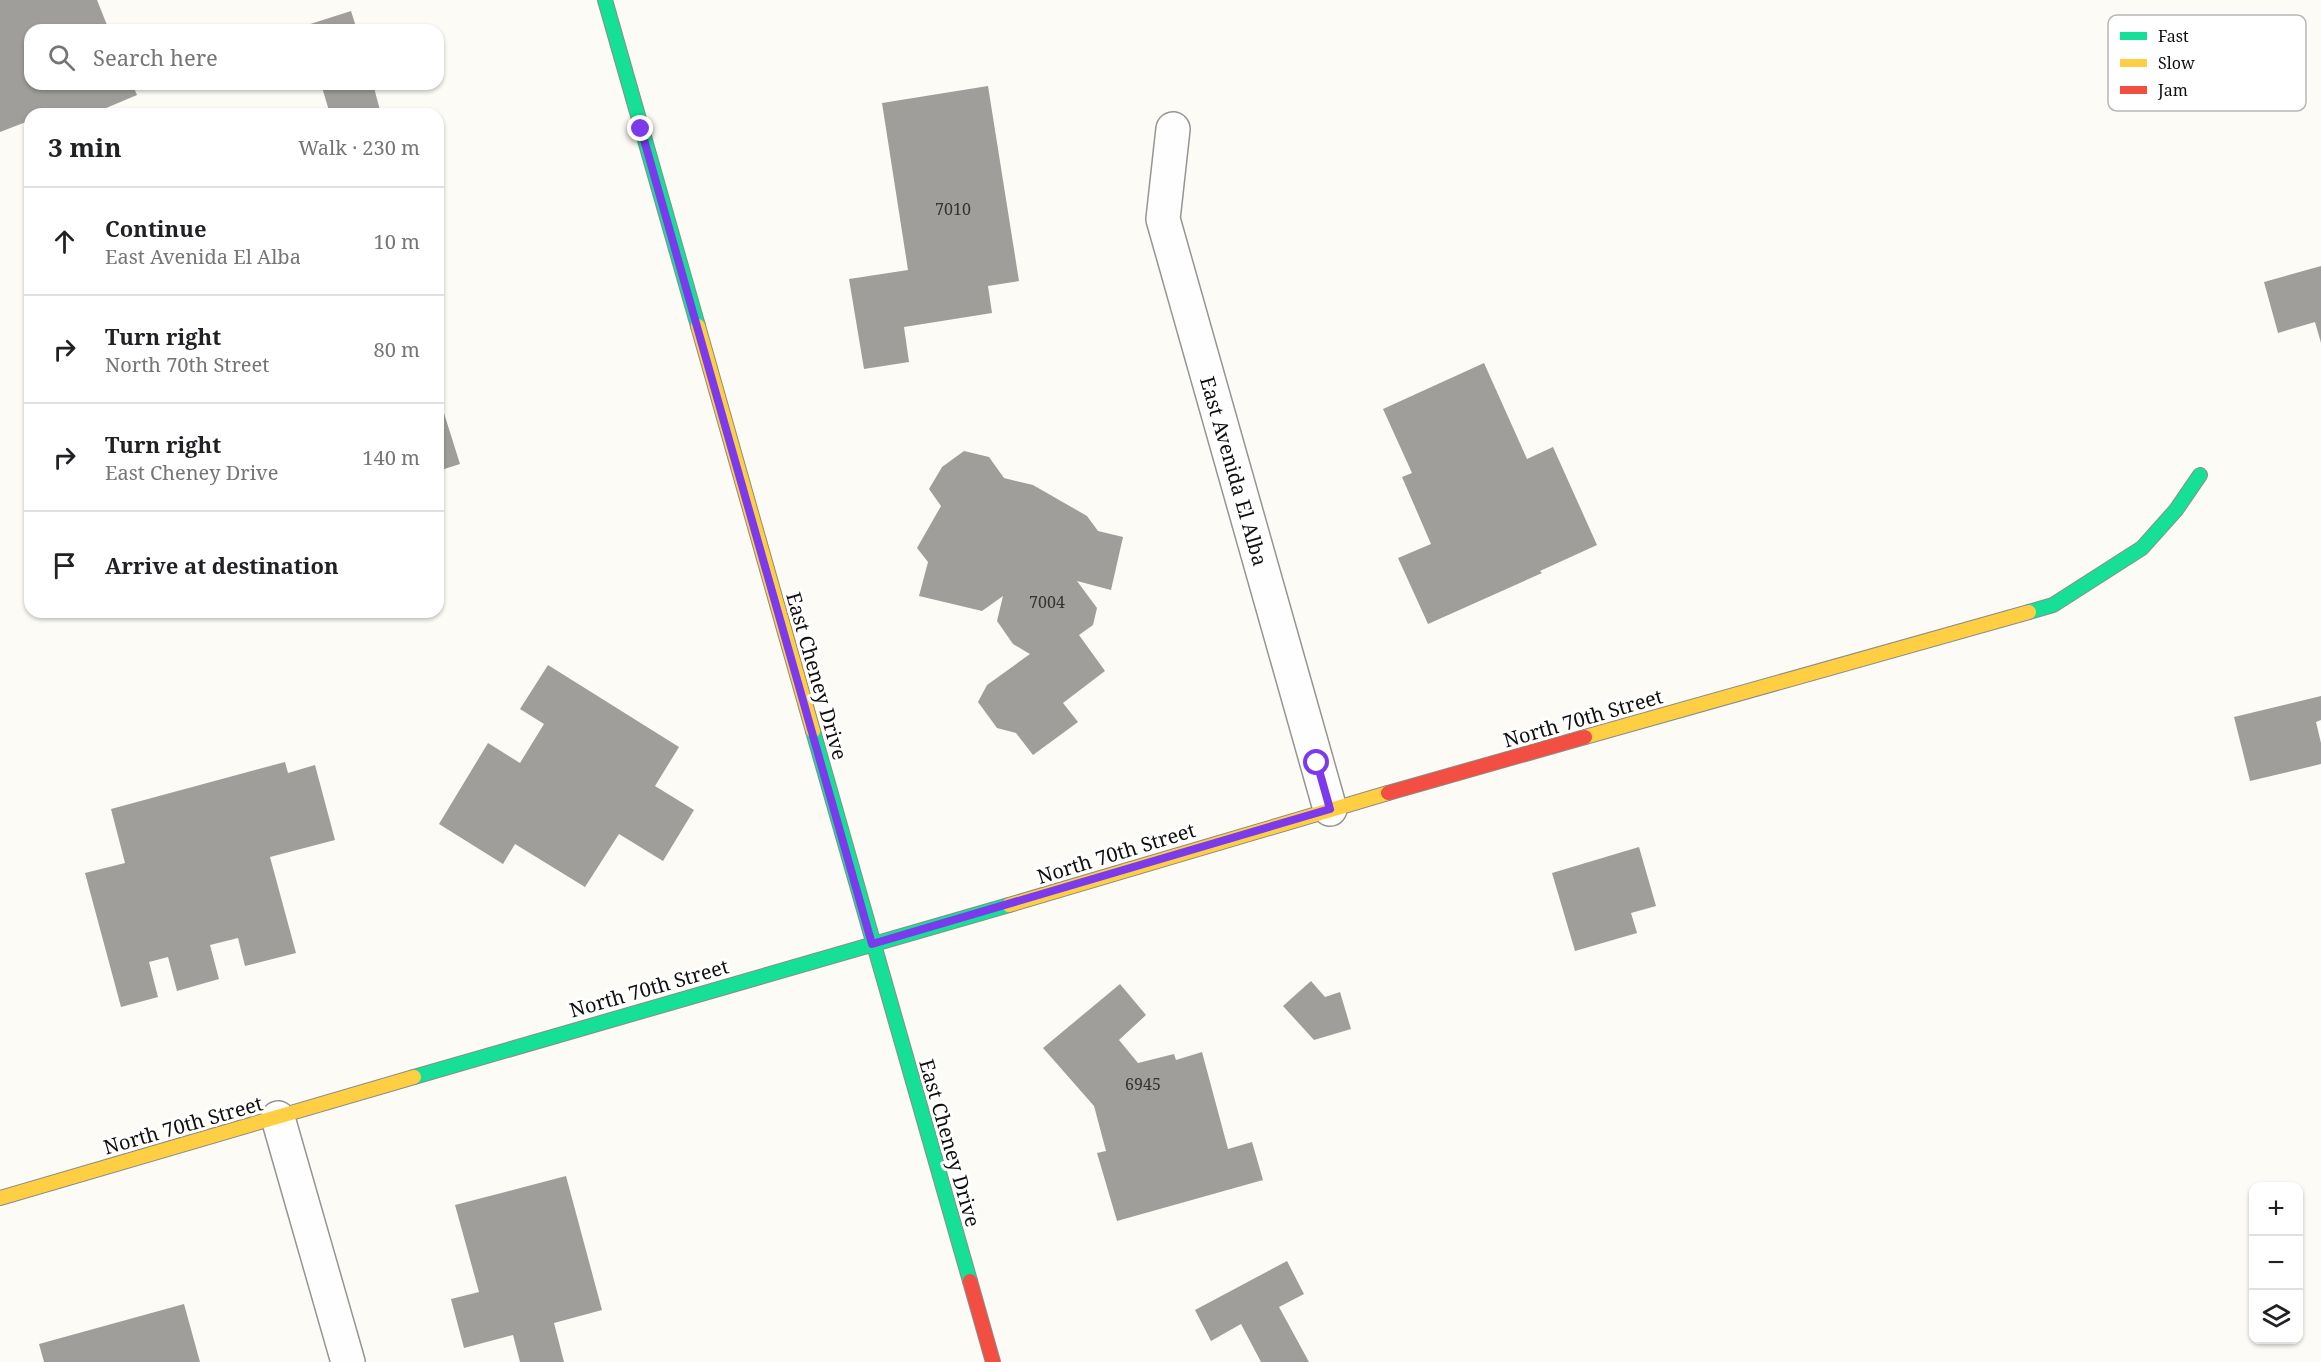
<!DOCTYPE html>
<meta charset="utf-8">
<style>
:root{--surface:#fff;--page:#f6f6f6;--text:#202124;--muted:#757577;--line:#e0e0e0}
body{margin:0;font-family:"Noto Serif",serif;background:var(--page);color:var(--text)}
.controls{position:absolute;right:18px;bottom:18px;display:grid;overflow:hidden;border-radius:12px;box-shadow:0 2px 4px #0004}
.controls button{width:54px;height:54px;display:grid;place-items:center;padding:0;border:0;border-bottom:2px solid var(--line);background:var(--surface);color:var(--text);font:30px sans-serif}
.stop{position:absolute;width:18px;height:18px;margin:-14px;border:4px solid #7c3aed;border-radius:50%;background:#fff}
.stop.end{background:#7c3aed;border-color:#fff;box-shadow:0 2px 6px #0008}
.list{margin:0;padding:0;list-style:none}
h2{display:flex;justify-content:space-between;align-items:center;height:78px;margin:0;padding:0 24px;font-size:26px}
h2 small{font-size:20px;font-weight:400;color:var(--muted)}
.list li{display:grid;grid-template-columns:39px 1fr auto;gap:18px;align-items:center;box-sizing:border-box;height:108px;padding:0 24px;border-top:2px solid var(--line)}
.list b{display:block;font-size:22px;white-space:nowrap}
.list p{margin:0;font-size:20px;white-space:nowrap;color:var(--muted)}
.list em{font-size:20px;font-style:normal;color:var(--muted)}
.icon{flex:none;width:33px;height:33px;fill:none;stroke:currentColor;stroke-width:2;stroke-linecap:round;stroke-linejoin:round}
.map{position:relative;flex:none;width:2321px;height:1362px;overflow:hidden}
.search{position:absolute;background:var(--surface);box-shadow:0 2px 4px #0004;left:24px;top:24px;width:420px;height:66px;display:flex;align-items:center;gap:15px;box-sizing:border-box;padding:0 21px;border-radius:18px;color:var(--muted);font-size:22px}
.panel{position:absolute;background:var(--surface);box-shadow:0 2px 4px #0004;left:24px;top:108px;width:420px;height:510px;border-radius:18px}
.map>svg:first-child{display:block}
.building{fill:#a09e9a}
.lines{fill:none;stroke-linecap:round;stroke-linejoin:round}
.street-casing{stroke:#969593;stroke-width:36}
.fast-casing{stroke:#8c8c89;stroke-width:16}
.slow-casing{stroke:#8c8c89;stroke-width:16}
.jam-casing{stroke:#8c8c89;stroke-width:16}
.street{stroke:#fffefe;stroke-width:33}
.fast{stroke:#16e098;stroke-width:14}
.slow{stroke:#ffcf43;stroke-width:14}
.jam{stroke:#f24e42;stroke-width:14}
.route{stroke:#7c3aed;stroke-width:8}
.labels{text-anchor:middle;dominant-baseline:central;stroke-width:6;stroke-linejoin:round;paint-order:stroke}
.number-label{font-size:16px;fill:#333332}
.street-label{font-size:20px;fill:#0f0f0f;stroke:#fff}
.key{fill:#fff;stroke:#b7b7b7;stroke-width:1.5}
.key-label{font-size:16px;fill:#0f0f0f}
</style>
<div class="map">
<svg width="2321" height="1362" viewBox="0 0 2321 1362">
<rect width="100%" height="100%" fill="#fcfbf5"/>
<path class="building" d="M0,0h97l12,30h-79v54h102l5,11 -45,19h-62v18l-4,-10 -26,10z
M351,11l6,19h-52l-1,-4z
M321,84h52l8,30h-51z
M988,86l31,195 -31,5 4,27 -88,14 5,35 -45,7 -15,-90 59,-9 -26,-167z
M2321,266v77l-6,-21 -37,11 -14,-51z
M1484,363l43,96 26,-12 44,98 -57,26 2,2 -114,51 -30,-66 33,-14 -29,-67 10,-4 -29,-64z
M443,410l17,54 -22,7v-60z
M964,451l25,6 15,21 29,7 54,31 11,15 25,6 -12,53 -34,-9 20,27 -4,17 -14,10 26,36 -42,32 15,19 -45,33 -17,-22 -19,-5 -19,-26 9,-17 43,-31 -17,-10 -16,-23 6,-25 -21,15 -63,-15 9,-34 -11,-14 24,-42 -12,-17 13,-22z
M548,665l131,82 -24,39 39,24 -31,51 -44,-27 -34,53 -70,-43 -12,20 -64,-40 49,-81 32,20 24,-39 -24,-15z
M2321,696v24l-5,2 5,21v21l-71,17 -16,-64z
M285,762l3,11 27,-8 20,75 -65,17 26,96 -51,13 -7,-28 -28,7 9,34 -42,12 -9,-34 -19,5 9,35 -37,10 -36,-134 40,-10 -14,-54z
M1639,847l17,59 -25,7 6,20 -62,18 -23,-78z
M1311,981l14,16 15,-5 11,37 -37,11 -31,-34z
M1120,984l26,31 -27,25 19,23 36,-9 2,6 26,-8 26,97 24,-7 11,38 -146,41 -20,-68 9,-2 -12,-45 -51,-58z
M566,1176l36,134 -48,13 10,39h-44l-7,-27 -49,13 -13,-49 28,-7 -24,-87z
M1287,1261l17,33 -25,13 30,55h-48l-20,-38 -30,17 -16,-31z
M184,1304l16,58h-156l-5,-18z"/>
<g class="lines">
<g class="street-casing">
<path id="street" d="M1173,129l-10,90 167,590
M278,1118l70,244"/>
</g>
<g class="fast-casing">
<path id="fast" d="M605,0l93,326
M2029,612l24,-7 89,-57 34,-38 24,-35
M813,731l157,550
M414,1077l595,-172"/>
</g>
<g class="slow-casing">
<path id="slow" d="M698,326l115,405
M1585,737l444,-125
M1009,905l379,-112
M0,1198l414,-121"/>
</g>
<g class="jam-casing">
<path id="jam" d="M1388,793l197,-56
M970,1281l23,81"/>
</g>
<use href="#street" class="street"/>
<use href="#fast" class="fast"/>
<use href="#slow" class="slow"/>
<use href="#jam" class="jam"/>
</g>
<g class="lines">
<path class="route" d="M641,129l231,815 458,-135 -13,-46"/>
</g>
<g class="labels">
<g class="number-label">
<text x="953" y="209">7010</text>
<text x="1047" y="602">7004</text>
<text x="1143" y="1084">6945</text>
</g>
<g class="street-label">
<text transform="translate(1234 471) rotate(74)">East Avenida El Alba</text>
<text transform="translate(817 676) rotate(74)">East Cheney Drive</text>
<text transform="translate(1583 718) rotate(-16)">North 70th Street</text>
<text transform="translate(1116 853) rotate(-17)">North 70th Street</text>
<text transform="translate(649 988) rotate(-16)">North 70th Street</text>
<text transform="translate(183 1125) rotate(-16)">North 70th Street</text>
<text transform="translate(950 1143) rotate(74)">East Cheney Drive</text>
</g>
</g>
<rect x="2108" y="15" width="198" height="96" rx="9" class="key"/>
<rect x="2120" y="32" width="27" height="8" fill="#16e098"/>
<rect x="2120" y="59" width="27" height="8" fill="#ffcf43"/>
<rect x="2120" y="86" width="27" height="8" fill="#f24e42"/>
<g class="key-label">
<text x="2158" y="42">Fast</text>
<text x="2158" y="69">Slow</text>
<text x="2158" y="96">Jam</text>
</g>
</svg>
<div class="controls">
<button>+</button>
<button>−</button>
<button><svg class="icon" aria-label="layers" viewBox="0 0 24 24"><path d="M12 4l9 5-9 5-9-5zM3 14l9 5 9-5"/></svg></button>
</div>
<div class="stop" style="left:1317px;top:763px"></div>
<div class="stop end" style="left:641px;top:129px"></div>
<div class="search"><svg class="icon" aria-label="search" viewBox="0 0 24 24"><circle cx="10" cy="10" r="6"/><path d="M15 15l6 6"/></svg>Search here</div>
<section class="panel">
<h2>3 min<small>Walk · 230 m</small></h2>
<ul class="list">
<li><svg class="icon" aria-label="ahead" viewBox="0 0 24 24"><path d="M12 20V5M6 11l6-6 6 6"/></svg><div><b>Continue</b><p>East Avenida El Alba</p></div><em>10 m</em></li>
<li><svg class="icon" aria-label="right" viewBox="0 0 24 24"><path d="M7 20v-9h11M14 6l5 5-5 5"/></svg><div><b>Turn right</b><p>North 70th Street</p></div><em>80 m</em></li>
<li><svg class="icon" aria-label="right" viewBox="0 0 24 24"><path d="M7 20v-9h11M14 6l5 5-5 5"/></svg><div><b>Turn right</b><p>East Cheney Drive</p></div><em>140 m</em></li>
<li><svg class="icon" aria-label="arrive" viewBox="0 0 24 24"><path d="M6 21V4h12l-3 4 3 4H6"/></svg><div><b>Arrive at destination</b></div></li>
</ul>
</section>
</div>
